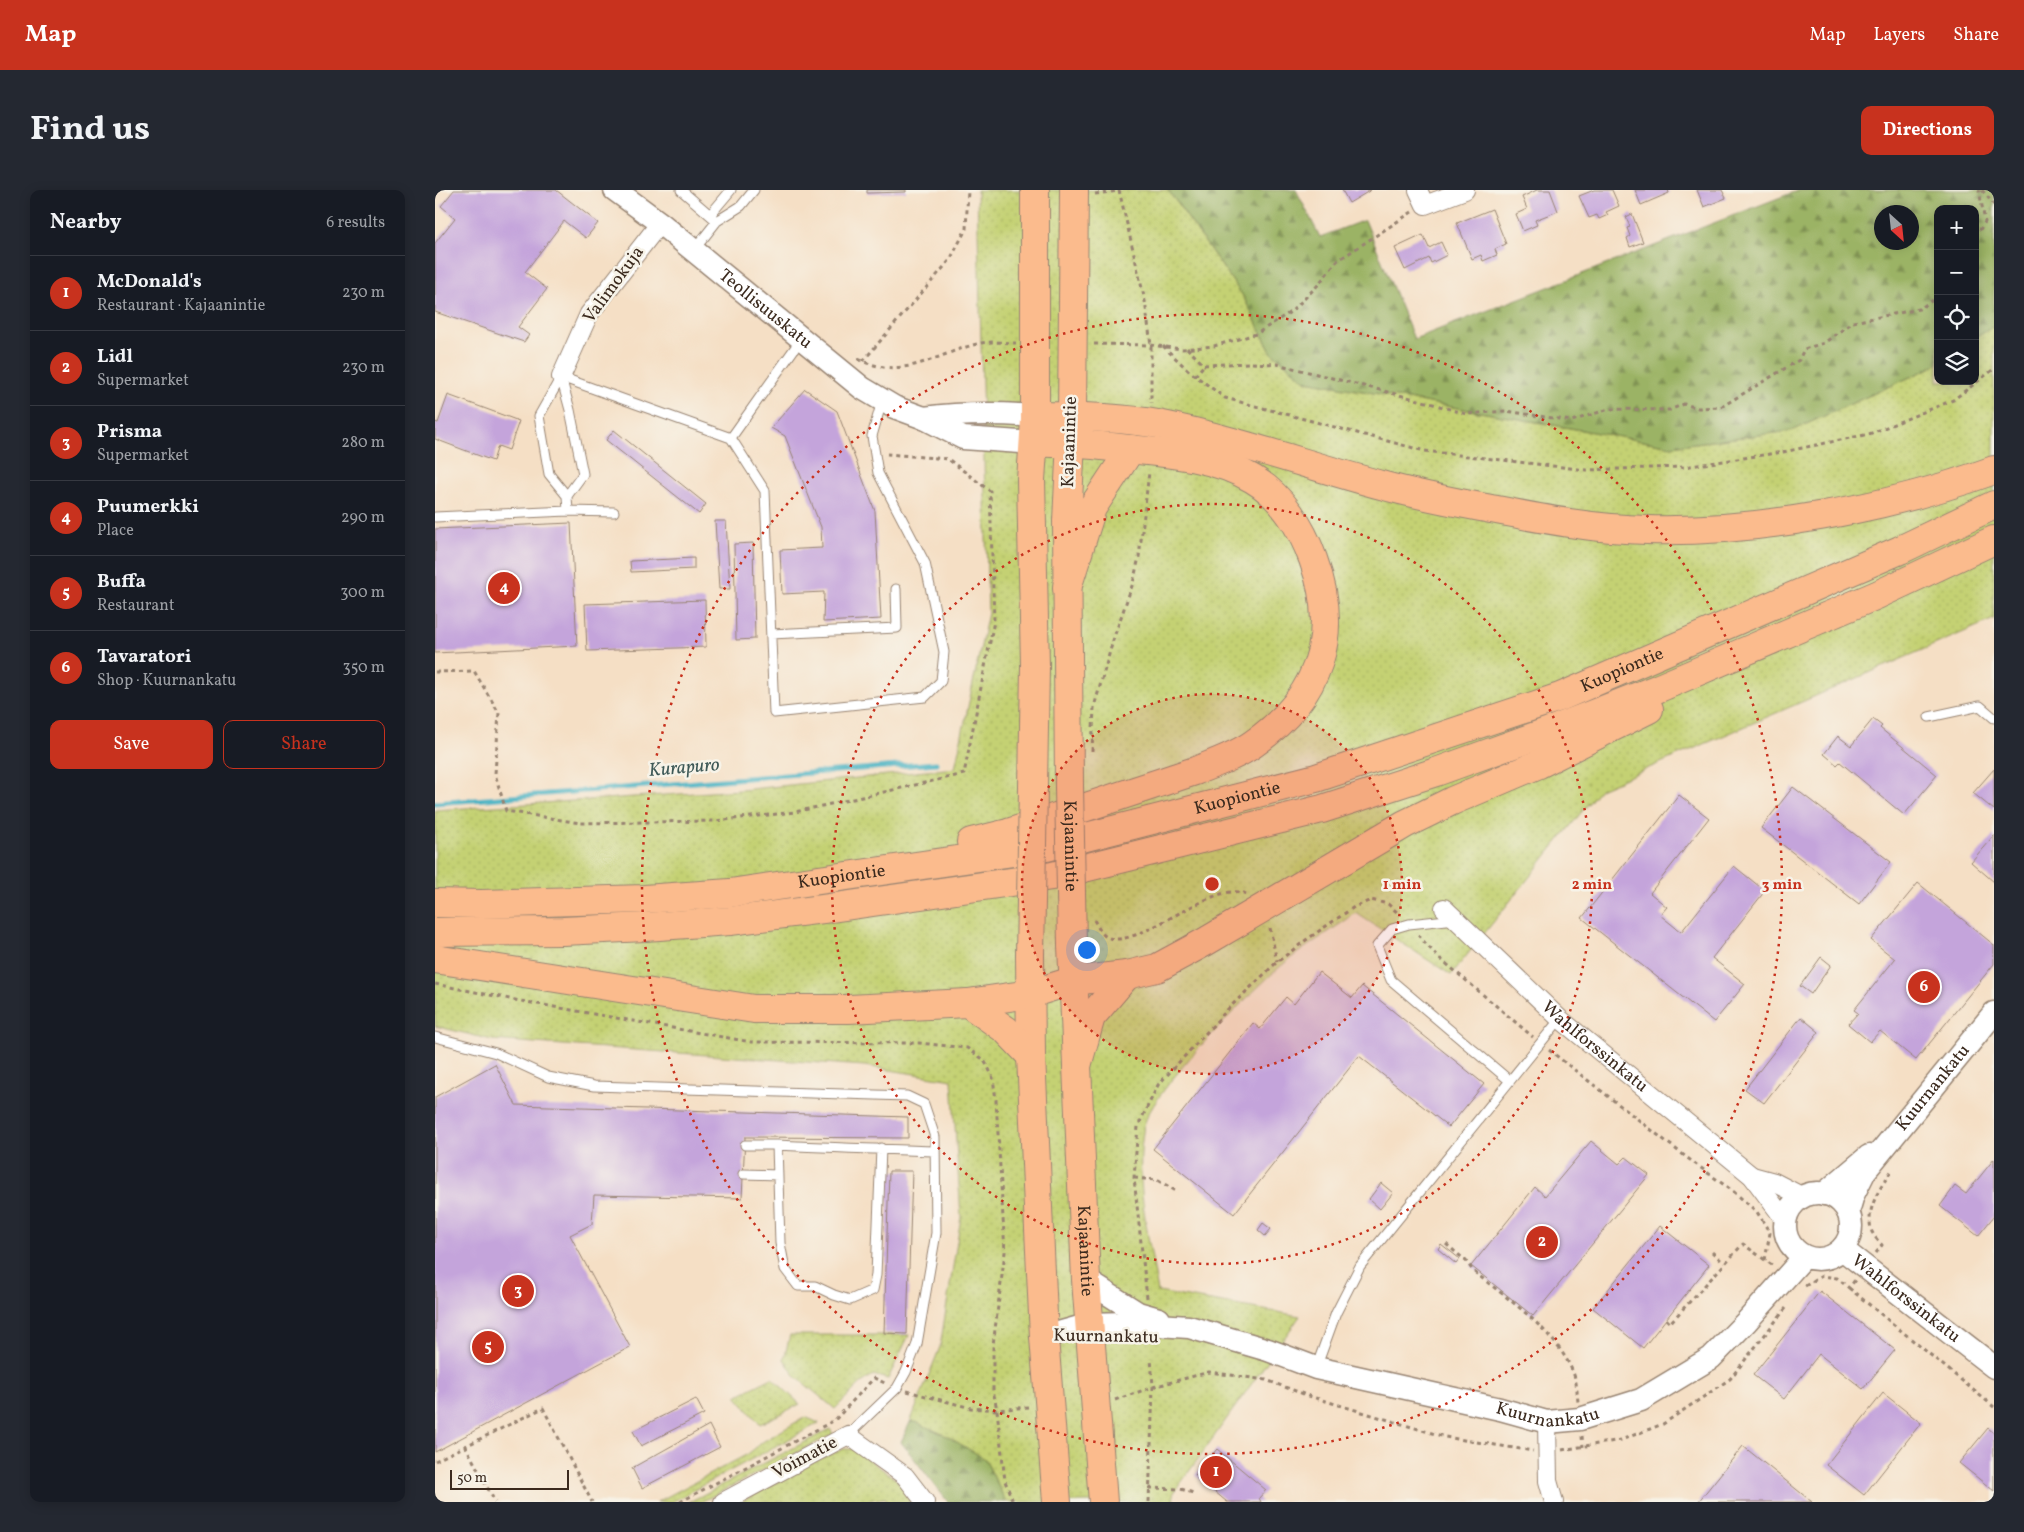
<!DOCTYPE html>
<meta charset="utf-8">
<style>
:root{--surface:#171b24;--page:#242831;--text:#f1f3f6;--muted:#9ea1a6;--line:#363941;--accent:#c8321e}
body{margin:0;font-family:Vollkorn,serif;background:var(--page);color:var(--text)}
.controls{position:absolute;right:15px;top:15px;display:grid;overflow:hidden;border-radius:10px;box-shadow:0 2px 12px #0003}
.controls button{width:45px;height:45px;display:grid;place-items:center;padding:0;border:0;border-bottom:1px solid var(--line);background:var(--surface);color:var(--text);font:25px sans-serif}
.compass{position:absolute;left:1439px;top:15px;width:45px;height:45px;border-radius:50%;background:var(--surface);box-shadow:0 2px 12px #0003;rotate:153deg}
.scale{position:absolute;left:15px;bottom:12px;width:119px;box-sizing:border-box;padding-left:5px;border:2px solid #3b2a1e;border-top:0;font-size:14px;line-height:18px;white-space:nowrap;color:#3b2a1e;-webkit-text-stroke:4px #f7f3e8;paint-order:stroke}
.you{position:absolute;left:651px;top:759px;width:18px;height:18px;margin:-12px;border:4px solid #fff;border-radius:50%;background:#1a73e8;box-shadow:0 0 0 8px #1a73e833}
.badge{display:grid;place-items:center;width:32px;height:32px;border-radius:50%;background:var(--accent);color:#fff;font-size:16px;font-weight:700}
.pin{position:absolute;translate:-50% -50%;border:2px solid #fff;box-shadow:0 1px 5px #0006}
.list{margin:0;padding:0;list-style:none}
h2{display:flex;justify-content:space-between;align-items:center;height:65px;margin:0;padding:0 20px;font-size:21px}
h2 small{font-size:16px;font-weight:400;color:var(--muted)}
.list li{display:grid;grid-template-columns:32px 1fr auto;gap:15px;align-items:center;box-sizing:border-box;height:75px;padding:0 20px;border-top:1px solid var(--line)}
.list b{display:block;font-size:19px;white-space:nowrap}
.list p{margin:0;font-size:16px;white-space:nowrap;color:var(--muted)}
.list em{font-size:16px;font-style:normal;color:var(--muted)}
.actions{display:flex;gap:10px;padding:15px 20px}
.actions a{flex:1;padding:11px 0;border:1px solid var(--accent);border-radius:10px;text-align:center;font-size:18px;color:var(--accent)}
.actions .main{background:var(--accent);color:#fff}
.icon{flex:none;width:28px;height:28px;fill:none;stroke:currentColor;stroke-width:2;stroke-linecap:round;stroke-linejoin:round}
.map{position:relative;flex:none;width:1559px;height:1312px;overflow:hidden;border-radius:10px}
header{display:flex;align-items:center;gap:30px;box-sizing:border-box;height:70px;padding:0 25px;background:var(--accent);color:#fff}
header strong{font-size:24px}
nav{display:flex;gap:28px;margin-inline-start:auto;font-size:18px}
.intro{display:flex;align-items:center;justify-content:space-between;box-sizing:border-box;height:120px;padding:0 30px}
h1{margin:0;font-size:35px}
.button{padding:12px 22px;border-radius:10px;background:var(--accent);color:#fff;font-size:18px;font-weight:700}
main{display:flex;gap:30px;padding:0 30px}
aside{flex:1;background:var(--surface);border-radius:10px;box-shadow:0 2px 12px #0003}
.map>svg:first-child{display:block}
.grass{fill:url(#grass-dots);stroke:#807e48}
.forest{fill:url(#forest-firs);stroke:#6b6e42;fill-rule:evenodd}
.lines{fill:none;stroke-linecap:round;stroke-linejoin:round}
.stream{stroke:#45b1c2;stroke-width:5}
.building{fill:#c4a4db}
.service-casing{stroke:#988472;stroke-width:11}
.minor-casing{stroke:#988472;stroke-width:20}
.tertiary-casing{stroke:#988472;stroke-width:25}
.primary-casing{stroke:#988472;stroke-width:30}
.trunk-casing{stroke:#988472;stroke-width:30}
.motorway-casing{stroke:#988472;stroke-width:30}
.path{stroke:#988472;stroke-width:3;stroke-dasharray:4 4;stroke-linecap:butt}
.service{stroke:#fff;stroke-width:9}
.minor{stroke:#fff;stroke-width:18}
.tertiary{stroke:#fff;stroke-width:22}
.primary{stroke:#fbbb8d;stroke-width:28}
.trunk{stroke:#fbbb8d;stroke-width:28}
.motorway{stroke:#fbbb8d;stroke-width:28}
.trunk-bridge-casing{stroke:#988472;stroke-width:30;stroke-linecap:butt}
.trunk-bridge{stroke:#fbbb8d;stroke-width:28}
.ring{fill:none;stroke:#c8321e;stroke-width:2.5;stroke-dasharray:2.5 5}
.labels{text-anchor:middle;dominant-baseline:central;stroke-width:5;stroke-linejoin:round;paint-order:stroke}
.street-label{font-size:18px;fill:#3b2a1e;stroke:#f7f3e8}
.water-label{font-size:19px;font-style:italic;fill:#3e5957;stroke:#f7f3e8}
.centre{fill:#c8321e;stroke:#f7f3e8;stroke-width:2.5}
.ring-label{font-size:15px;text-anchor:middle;font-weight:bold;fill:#c8321e;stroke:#f7f3e8;stroke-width:5;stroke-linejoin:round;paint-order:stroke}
</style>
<header>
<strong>Map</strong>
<nav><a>Map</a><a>Layers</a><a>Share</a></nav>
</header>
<div class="intro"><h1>Find us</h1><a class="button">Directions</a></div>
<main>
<aside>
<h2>Nearby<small>6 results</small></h2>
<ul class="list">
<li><span class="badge">1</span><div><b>McDonald's</b><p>Restaurant · Kajaanintie</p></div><em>230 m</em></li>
<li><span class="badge">2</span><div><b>Lidl</b><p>Supermarket</p></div><em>230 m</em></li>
<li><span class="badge">3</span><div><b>Prisma</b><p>Supermarket</p></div><em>280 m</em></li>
<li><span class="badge">4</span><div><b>Puumerkki</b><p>Place</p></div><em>290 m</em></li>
<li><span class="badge">5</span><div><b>Buffa</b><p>Restaurant</p></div><em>300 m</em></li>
<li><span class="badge">6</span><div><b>Tavaratori</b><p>Shop · Kuurnankatu</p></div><em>350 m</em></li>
</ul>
<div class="actions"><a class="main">Save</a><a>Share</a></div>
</aside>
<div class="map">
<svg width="1559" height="1312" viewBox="0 0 1559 1312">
<defs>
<pattern id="grass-dots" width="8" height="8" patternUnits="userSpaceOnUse" patternTransform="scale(1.25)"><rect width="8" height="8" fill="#c4d173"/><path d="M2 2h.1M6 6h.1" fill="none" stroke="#a9b463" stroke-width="1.8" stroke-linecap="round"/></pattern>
<pattern id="forest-firs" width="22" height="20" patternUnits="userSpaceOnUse" patternTransform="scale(1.25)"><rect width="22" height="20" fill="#9bb365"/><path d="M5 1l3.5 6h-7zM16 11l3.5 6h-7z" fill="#809253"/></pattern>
</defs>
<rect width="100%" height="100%" fill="#f7f3e8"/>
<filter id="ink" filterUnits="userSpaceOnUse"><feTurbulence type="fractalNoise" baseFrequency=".02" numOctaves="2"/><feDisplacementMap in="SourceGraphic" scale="10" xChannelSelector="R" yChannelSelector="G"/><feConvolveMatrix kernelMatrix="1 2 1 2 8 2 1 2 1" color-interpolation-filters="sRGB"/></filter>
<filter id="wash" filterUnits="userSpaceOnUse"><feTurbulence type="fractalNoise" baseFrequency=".0096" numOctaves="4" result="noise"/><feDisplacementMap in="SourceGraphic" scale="20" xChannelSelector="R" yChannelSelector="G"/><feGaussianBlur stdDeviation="1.12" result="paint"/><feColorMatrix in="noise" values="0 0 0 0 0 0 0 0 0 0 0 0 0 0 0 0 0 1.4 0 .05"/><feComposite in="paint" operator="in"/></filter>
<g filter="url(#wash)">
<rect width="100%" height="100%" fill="#f5dfc5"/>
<path class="grass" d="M542,0h191l75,106 28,56 35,29 365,65 120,-15 137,-62 10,-6v18h37v-43l19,-12v293l-394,170 -149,186 -95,-62c-25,18 -52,34 -75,53 -30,26 -130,125 -137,160 -10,55 5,112 14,166l142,24 -127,178 1,8h-168l-21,-43 -74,-39 29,-73 21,-130 -9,-137 -87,-14 -373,-26 -57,-14v-216l306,-20 214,-22 33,-155z
M355,1145h119l-21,44 -15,-4 -13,9 -25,25 -40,-33 -11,-17z
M337,1188l28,26 -40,20 -24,-28z
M370,1227l14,6 -147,79h-15l91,-48 16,-13z
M395,1239l3,5 -132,68h-12z
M408,1259h11l50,36 17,17h-35v-4l-30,4h-116l73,-40z"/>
<path class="forest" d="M733,0h128l24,47 45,-17 49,119 385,-149h195v136l-19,12v-129h-37v154l-10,6 -137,62 -120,15 -365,-65 -35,-29 -28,-56zM1446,22h30v30h-30z
M476,1230l36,16 38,23 21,43h-58l-47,-60z"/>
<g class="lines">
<path class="stream" d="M0,613l501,-40"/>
</g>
<g id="blocks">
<path class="building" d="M19,0h102l42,33 -12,15 -22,-17 -39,51 22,17 -29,38 11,8 -5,7 -89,-30v-69l20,-25 -14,-12z
M432,0h39v2l-39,1z
M907,0h29l-22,13z
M1102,0h13l8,21 -23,9 2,5 -14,6 -7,-17 11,-5 -5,-12z
M1159,0h18l7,16 -13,6 2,3 -9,4 -2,-4 -8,3 -10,-22z
M1200,0h33l1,3 -28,12z
M1262,0h25l4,8 -22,9z
M1057,19l14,35 -11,5 2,6 -14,6 -2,-6 -9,4 -15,-36z
M1197,24l11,28 -13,5 -3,-9 3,-2 -3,-8 3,-1 -4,-10z
M988,45l6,13 12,-6 6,13 -16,8 -2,-5 -24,12 -10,-22z
M370,199l32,22 38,100 6,108 -58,3 1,-30 -42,2 -2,-44 42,-2 -1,-21 -36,-91 -14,-8z
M13,205l71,26 -10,29 -11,-4 -5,15 -58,-22v-17l3,1z
M179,240l92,74 -7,10 -93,-74z
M280,331h11l4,68h-11z
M136,333l6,123 -142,7v-124z
M318,353l2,96 -19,1 -2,-96z
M259,368v11l-63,3 -1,-11z
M270,410l1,47 -119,4 -2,-47z
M1438,529l9,7 -2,2 57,47 -33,40 -64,-53 -3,3 -13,-11 14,-18 13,10z
M1559,579v41l-21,-17z
M1358,597l98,75 -32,42 -98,-76z
M1244,605l30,23 -59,75 17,14 -7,8 21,17 53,-66 31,25 -53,67 33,26 -31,38 -132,-104z
M1559,645v47l-23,-20z
M1483,693l76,62v19l-78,96 -36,-29 -10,11 -22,-18 10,-11 -4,-3 41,-51 -24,-19z
M1386,767l10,8 -20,29 -11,-8z
M884,782l33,26 10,-12 122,98 -35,43 -90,-71 -125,158 -81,-65 100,-126 7,6 26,-32 8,7z
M1366,827l18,15 -55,71 -19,-14z
M60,874l21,41 392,12v21l-163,-1 -3,61 -148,-3 -2,29 -22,11 60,112 -195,105v-355z
M1156,951l28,23 7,-7 23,18 -116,141 -62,-50 64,-79 10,9z
M1559,969v57l-16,20 -38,-30 15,-20 11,8z
M454,981h23l-5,163 -23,-1z
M946,993l12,10 -13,16 -11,-10z
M828,1033l8,6 -6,7 -7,-6z
M1225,1036l49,39 -66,83 -50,-40z
M1006,1054l19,15 -4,5 -18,-15z
M1385,1101l75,59 -32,39 -44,-35 -35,45 -31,-24z
M1448,1203l38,30 -57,72 -38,-30z
M261,1209l8,15 -63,32 -8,-15z
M274,1235l11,22 -78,41 -10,-20z
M1553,1238l6,5v58l-35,-28z
M1308,1256l53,43 16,13h-114z
M782,1259l49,41 -7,8 2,4h-34l-32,-27z"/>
</g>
</g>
<g filter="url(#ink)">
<use href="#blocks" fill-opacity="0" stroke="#988472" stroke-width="1"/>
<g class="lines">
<g class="service-casing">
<path id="service" d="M246,0l36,31
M275,25l21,-25
M259,60l23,-29 24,-15 13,-16
M367,148l-71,100 34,53 9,222 151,-16 16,-16 3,-29 -19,-89 -47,-90 -6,-37 10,-35
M126,187l170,61
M126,187l-22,39 10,58 18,22 1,15
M126,187l9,33 13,64 -16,22
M0,327l133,-6 46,1
M336,444l126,-6 -1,-39
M1494,527l51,-11 14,12
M1021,729l-47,5 -17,5 -15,17 14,34 119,101
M0,847l61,16 52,24 46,9 313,10 17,8 11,33 1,96 -19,111 -11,28 -9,16 -49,47
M310,955h32
M446,958l-5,127 -3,15 -23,10 -16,-5 -19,-9h-17l-13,-17 -5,-26 -3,-98c53,3 105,4 158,6
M308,984l35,1
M881,1178l20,-55 24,-47 200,-247"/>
</g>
<g class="minor-casing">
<g id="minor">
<path d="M983,0l7,15 40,-15"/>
<path d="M126,187l28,-63 71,-91"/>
<path id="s1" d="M1009,718l116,111 192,157 33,44"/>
<path d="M1317,986l22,6 29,15"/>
<path d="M1112,1232l1,59 6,21"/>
<path d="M288,1312l125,-67 57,41 20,26"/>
</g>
</g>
<g class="tertiary-casing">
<g id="tertiary">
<path id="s2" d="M180,0l45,33 202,165 32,19 30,11 39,20 71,5"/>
<path d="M489,228c38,-5 73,-5 111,-2"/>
<circle cx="1383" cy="1036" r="33"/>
<path d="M1389,1004l45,-38"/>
<path id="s3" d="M1413,1022l5,-17 12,-24 129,-158"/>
<path id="s4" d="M1407,1059l152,118"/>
<path d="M651,1090l52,33 21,6"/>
<path id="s5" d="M609,1147l46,-13 37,-1 62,4 79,23 48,18 184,41 47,13 33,-3 61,-19 70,-42 36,-37 57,-64"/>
</g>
</g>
<g class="primary-casing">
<path id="primary" d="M600,0v226
M637,226l2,-226"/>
</g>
<g class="trunk-casing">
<g id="trunk">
<path d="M634,596l-2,-265 5,-100"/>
<path d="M598,598l2,-122 -4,-186 4,-60"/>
<path id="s6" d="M637,755l14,335 17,222"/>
<path d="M595,765l1,101 13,281 13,165"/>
</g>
</g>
<g class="motorway-casing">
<g id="motorway">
<path d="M600,226c41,0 83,1 123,8 76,15 149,41 223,61 36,10 73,17 110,24 52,10 103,20 156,21 110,3 243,-22 347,-60"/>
<path d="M632,398l25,-80 39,-59"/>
<path d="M536,652l37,-9 187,-62c20,-8 41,-15 58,-27 67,-47 88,-109 60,-185 -11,-31 -31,-63 -60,-80 -37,-22 -83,-26 -125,-30 -32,-4 -61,-7 -94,-6"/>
<path id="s7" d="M0,713l46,1 163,-5 86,-6 317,-46 269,-69 244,-81 340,-147 94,-45"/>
<path d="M0,742l128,-1 82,-4 85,-6 93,-12 229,-33 270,-67 114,-37 111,-40 112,-44 218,-93 117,-55"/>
<path d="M0,769l319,50h95l119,-6 62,-9 42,-13 55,-6 30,-7 48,-26 200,-118 47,-23 87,-37 110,-55"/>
<path d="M533,813l38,27 25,26"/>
<path d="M642,876l14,-49 36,-42"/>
</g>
</g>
<path class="path" d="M684,0l26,111 6,44v58
M1547,0l12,15
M660,4l24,-3
M1540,47l10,-15 -6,-32
M659,154l57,1 31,4 32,-3 42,-12 36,-23 25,-25 20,-25 75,-49
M728,156l26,25 36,27 200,53 162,19 97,-3 99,-15 86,-18 84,-34 41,-31
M752,158l17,17 45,-2 28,1 146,37 43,13 40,-3 66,10 37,-12 61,1 14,-6 14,4 23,-1 78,-47 5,-11 20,-6 29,-21 66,-13 19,-12
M423,169c47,23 78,-6 123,-16 11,-2 24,0 35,0
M428,171l87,-101 16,-31 2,-39
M760,186l9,-11
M0,482l39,-1 25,42 -4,61 11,37 74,12 135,-2 80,-9 169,-38 30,-153 -4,-130 -42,-32 -61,-5
M657,561l2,-44 20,-70 19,-54 6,-26 10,-85
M659,730c3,5 6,12 11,16 29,19 107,-58 141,-42
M835,738l7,34
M983,745l18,20 97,82
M0,794l80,16 236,42 168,1 48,5 16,11 5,8 5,11 3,22 9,152 -12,93v45l4,20 8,71 8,21
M1114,860l137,107 48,35 23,20 13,21 -5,27 7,5
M699,988l23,2 21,12
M1011,1054l20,17 7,10c35,28 85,61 101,104 3,8 3,19 4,27
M1277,1062l12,11
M1441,1063l6,-8c-4,-4 -10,-11 -11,-16 -5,-22 10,-42 21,-59
M1370,1096l17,-10 15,2 12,10 6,-8
M1414,1098l145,119
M712,1108l-13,-120 4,-52 20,-41 71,-77 48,-46 29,-22 48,-33 17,-7 17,4 12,11
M1231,1129l4,4 73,-79 22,16
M472,1201l64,17 26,2 31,-3
M680,1210l38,-13 56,-15 57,8 43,16 136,41 88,14
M1147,1246l1,11
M30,1255l30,57
M1127,1260l59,-10 42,-16 67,-45 56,-71
M0,1271l108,-53 49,94
M714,1298l32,1 15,5
M245,1312l155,-82 39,-42 13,6
M714,1312l4,-115 -2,-29"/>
<use href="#service" class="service"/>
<use href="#minor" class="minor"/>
<use href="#tertiary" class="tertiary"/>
<use href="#primary" class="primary"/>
<use href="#trunk" class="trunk"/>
<use href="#motorway" class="motorway"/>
<g class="trunk-bridge-casing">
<g id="trunk-bridge">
<path id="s8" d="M634,596l3,159"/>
<path d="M595,765l3,-167"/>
</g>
</g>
<use href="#trunk-bridge" class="trunk-bridge"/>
</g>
</g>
<circle cx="777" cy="694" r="190" fill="#c8321e" fill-opacity=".12"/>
<g class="ring">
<circle cx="777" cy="694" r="190"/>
<circle cx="777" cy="694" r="380"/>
<circle cx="777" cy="694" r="570"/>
</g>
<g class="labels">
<g class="street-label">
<text transform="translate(179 95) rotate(-54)">Valimokuja</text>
<text stroke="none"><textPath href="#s2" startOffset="192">Teollisuuskatu</textPath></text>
<text transform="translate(635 252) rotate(-88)">Kajaanintie</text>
<text stroke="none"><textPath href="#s7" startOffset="1218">Kuopiontie</textPath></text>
<text stroke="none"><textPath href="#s7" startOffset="812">Kuopiontie</textPath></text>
<text stroke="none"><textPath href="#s8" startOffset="60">Kajaanintie</textPath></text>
<text stroke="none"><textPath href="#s7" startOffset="408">Kuopiontie</textPath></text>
<text stroke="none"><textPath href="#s1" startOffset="205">Wahlforssinkatu</textPath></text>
<text stroke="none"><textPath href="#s3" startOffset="152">Kuurnankatu</textPath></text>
<text stroke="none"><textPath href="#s6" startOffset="306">Kajaanintie</textPath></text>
<text stroke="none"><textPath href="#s4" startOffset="81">Wahlforssinkatu</textPath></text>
<text transform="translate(671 1147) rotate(1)">Kuurnankatu</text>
<text stroke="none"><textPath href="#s5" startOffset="518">Kuurnankatu</textPath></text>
<text transform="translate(370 1268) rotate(-28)">Voimatie</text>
</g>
<g class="water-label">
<text transform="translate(249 578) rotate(-5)">Kurapuro</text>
</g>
</g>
<circle cx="777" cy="694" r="8" class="centre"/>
<g class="ring-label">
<text x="967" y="699">1 min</text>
<text x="1157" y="699">2 min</text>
<text x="1347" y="699">3 min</text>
</g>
</svg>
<div class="controls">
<button>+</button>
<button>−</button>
<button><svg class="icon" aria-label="locate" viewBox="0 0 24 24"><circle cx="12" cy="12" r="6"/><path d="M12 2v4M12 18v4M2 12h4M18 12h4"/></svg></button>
<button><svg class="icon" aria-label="layers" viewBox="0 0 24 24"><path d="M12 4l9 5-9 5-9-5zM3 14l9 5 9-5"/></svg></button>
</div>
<svg class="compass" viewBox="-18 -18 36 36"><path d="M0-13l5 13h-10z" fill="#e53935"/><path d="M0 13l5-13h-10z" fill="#9ea1a6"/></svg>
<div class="scale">50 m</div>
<div class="you"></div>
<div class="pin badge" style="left:781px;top:1282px">1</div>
<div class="pin badge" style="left:1107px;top:1052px">2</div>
<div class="pin badge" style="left:83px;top:1101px">3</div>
<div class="pin badge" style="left:69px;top:398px">4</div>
<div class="pin badge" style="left:53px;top:1157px">5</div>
<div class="pin badge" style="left:1489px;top:797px">6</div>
</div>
</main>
